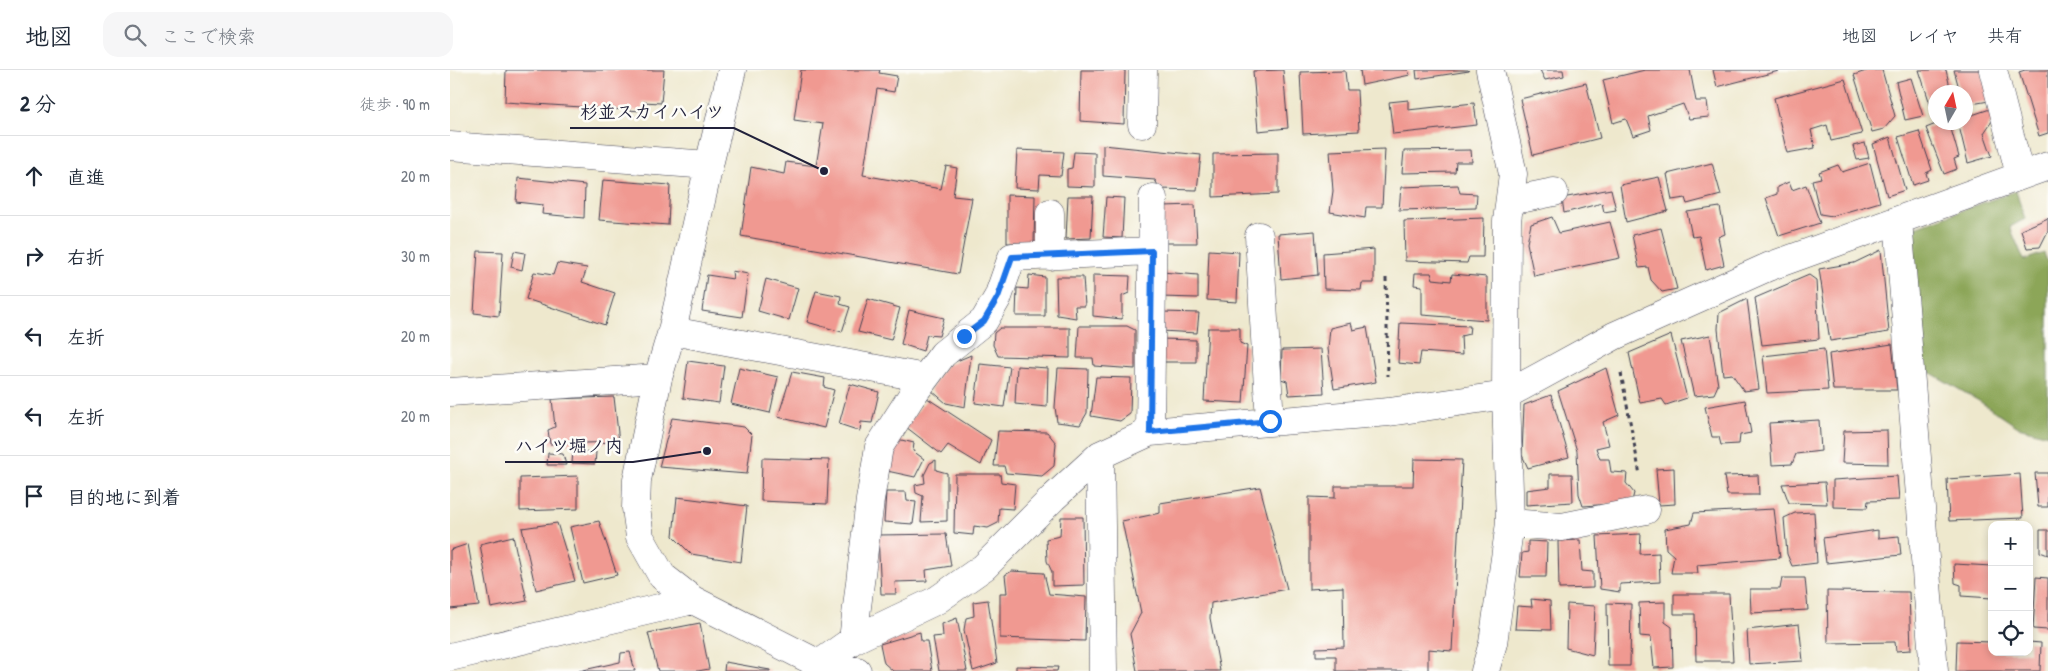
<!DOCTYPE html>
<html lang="ja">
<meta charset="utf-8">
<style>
:root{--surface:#fff;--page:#f6f6f7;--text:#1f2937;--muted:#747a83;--line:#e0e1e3}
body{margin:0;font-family:"Patrick Hand","Klee One",sans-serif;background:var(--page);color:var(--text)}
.controls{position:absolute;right:15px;bottom:15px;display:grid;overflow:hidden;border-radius:10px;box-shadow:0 2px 8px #0003}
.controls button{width:45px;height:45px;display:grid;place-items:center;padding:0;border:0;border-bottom:1px solid var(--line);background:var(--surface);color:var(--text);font:25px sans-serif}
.compass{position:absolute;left:1478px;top:15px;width:45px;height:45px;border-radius:50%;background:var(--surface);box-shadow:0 2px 8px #0003;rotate:9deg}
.stop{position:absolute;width:15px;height:15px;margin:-11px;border:4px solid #1a73e8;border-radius:50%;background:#fff}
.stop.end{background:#1a73e8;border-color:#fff;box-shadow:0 1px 5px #0008}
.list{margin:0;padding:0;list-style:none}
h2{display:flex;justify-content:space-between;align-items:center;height:65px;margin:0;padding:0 20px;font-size:21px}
h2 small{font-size:16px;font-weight:400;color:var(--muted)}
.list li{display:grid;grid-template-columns:32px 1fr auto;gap:15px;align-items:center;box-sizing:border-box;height:80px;padding:0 20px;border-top:1px solid var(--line)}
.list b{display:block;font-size:19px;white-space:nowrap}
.list em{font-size:16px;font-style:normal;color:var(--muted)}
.icon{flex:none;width:28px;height:28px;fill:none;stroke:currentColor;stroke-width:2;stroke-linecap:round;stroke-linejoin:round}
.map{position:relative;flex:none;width:1598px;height:601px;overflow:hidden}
header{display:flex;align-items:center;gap:30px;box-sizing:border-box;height:70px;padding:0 25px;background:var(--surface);border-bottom:1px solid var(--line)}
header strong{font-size:24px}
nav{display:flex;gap:28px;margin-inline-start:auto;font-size:18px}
.search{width:350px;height:45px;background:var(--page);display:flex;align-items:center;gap:12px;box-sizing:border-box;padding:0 18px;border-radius:15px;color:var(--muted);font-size:19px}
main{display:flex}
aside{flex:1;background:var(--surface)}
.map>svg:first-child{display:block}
.forest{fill:#8ca658;stroke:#57644a}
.building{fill:#f09991}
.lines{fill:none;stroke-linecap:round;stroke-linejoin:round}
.minor-casing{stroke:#414051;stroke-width:29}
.path{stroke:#414051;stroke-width:3;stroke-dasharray:4 4;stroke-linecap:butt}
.minor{stroke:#fff;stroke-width:28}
.route{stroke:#1a73e8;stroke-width:6}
.leader{fill:none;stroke:#22223b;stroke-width:2}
.callout-dot{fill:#22223b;stroke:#fdfcf7;stroke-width:2}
.callout-label{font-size:18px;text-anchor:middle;font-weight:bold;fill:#22223b;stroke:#fdfcf7;stroke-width:5;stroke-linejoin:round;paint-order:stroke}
</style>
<header>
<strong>地図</strong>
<div class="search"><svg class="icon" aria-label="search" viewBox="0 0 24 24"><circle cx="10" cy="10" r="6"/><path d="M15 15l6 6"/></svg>ここで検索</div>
<nav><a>地図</a><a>レイヤ</a><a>共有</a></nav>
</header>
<main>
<aside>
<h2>2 分<small>徒歩 · 90 m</small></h2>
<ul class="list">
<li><svg class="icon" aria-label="ahead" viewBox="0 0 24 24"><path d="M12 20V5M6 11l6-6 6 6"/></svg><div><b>直進</b></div><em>20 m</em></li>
<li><svg class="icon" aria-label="right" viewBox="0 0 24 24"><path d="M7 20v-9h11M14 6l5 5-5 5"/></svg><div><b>右折</b></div><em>30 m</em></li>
<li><svg class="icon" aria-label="left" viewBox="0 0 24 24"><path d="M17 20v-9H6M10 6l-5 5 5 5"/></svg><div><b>左折</b></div><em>20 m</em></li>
<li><svg class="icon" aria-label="left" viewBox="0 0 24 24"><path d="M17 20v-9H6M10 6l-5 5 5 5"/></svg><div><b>左折</b></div><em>20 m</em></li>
<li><svg class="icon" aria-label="arrive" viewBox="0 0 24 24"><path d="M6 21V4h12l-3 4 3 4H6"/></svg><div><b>目的地に到着</b></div></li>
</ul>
</aside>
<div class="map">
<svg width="1598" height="601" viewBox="0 0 1598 601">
<rect width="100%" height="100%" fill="#fdfcf7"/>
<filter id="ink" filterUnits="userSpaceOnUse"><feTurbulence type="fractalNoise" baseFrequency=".02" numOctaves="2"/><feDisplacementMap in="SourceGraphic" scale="10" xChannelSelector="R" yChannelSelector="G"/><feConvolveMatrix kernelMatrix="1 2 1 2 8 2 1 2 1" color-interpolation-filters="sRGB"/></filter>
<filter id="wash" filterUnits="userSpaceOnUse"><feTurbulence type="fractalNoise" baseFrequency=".0096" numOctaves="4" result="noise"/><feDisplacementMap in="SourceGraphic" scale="20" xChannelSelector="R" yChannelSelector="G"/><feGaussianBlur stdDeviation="1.12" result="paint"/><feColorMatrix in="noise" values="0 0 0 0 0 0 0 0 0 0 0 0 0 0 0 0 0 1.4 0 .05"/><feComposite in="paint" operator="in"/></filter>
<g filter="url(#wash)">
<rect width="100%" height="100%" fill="#eee8cd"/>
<path class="forest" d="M1566,121l9,28 -15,8 14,33 20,-7 4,10v172l-30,-8 -39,-26 -53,-31 -6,-29 -10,-112z"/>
<g id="blocks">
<path class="building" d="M56,0h158l-3,33 -18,-1 -1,9 -137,-9z
M351,0h79l-1,3 18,3 -3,16 -17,-3 -14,86 78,14 5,-23 11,2 -4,28 19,2 -14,76 -217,-38 10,-69 33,7 2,-12 30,4 7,-42 -29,-4z
M631,0h44l-1,54 -44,-3z
M833,0l5,58 -30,3 -5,-60z
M910,0h48l2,5 -48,10z
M966,0h52l1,1 -52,8z
M1090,0h23l1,6 -19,4z
M1195,0h45l6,31h11l2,16 -20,2 -6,-15 -35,12 3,14 -18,6 -7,-17 -13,4 -10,-43z
M1263,0h66v1l-62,16z
M1419,0h13l13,46 -11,13 -12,3 -18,-57z
M1469,0h27l5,22h-15v23l-2,1z
M1504,0h28l7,31 -23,4v-13h-6z
M1575,0h23v63l-9,3 -20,-64z
M895,1l2,19h10l2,41 -56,3 -3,-62z
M1461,8l12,38 -18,4 -9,-38z
M1395,9l17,55 -31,7 -4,-16 -16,5 4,18 -28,5 -13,-55z
M1136,13l14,55 -67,17 -13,-56z
M958,30v10l66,-7 3,22 -84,9 -4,-32z
M1540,39l4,9 -10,15 8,23 -24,7 -10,-41h8v-5z
M1491,52h8l10,35 -5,2 3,10 -13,5 -18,-46z
M1469,61l13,39 -6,3 2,7 -15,5 -15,-48z
M1440,67l15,53 -18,6 -14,-52z
M1415,73l4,15 -12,2 -4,-14z
M653,75l98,10 -4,35 -37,-1 -5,-9 -52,-4z
M935,79l-3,58h-16l-1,11 -35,-6 3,-21 -3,-40z
M567,80l47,2 -3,24 -21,-1 -1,14 -24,-1z
M1021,80l1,12h-16l-1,10 -53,1 2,-22z
M624,82l21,1v34l-28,-1v-17l5,-1z
M828,83v41l-65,3v-43z
M1262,93l9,32 -34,9 -2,-6 -13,2 -5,-26z
M1420,93l10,39 -48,14 -12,-2 -8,-34 9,-2 -2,-6 19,-7 4,7z
M1209,107l9,34 -42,11 -6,-37z
M68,108l67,7 -1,33 -42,-4 1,-9 -27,-3z
M153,110l67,5 -2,40 -69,-5z
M1339,112l3,8 14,-5 14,38 -41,13 -13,-38 11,-4v-7z
M1008,115l2,8 17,1 -1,14 -77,2 2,-23z
M1161,119l5,21 -12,2 -2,-9 -38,10 -2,-15z
M557,125l28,1 -1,47h-27z
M618,126h25l-2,42 -25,1z
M656,127l18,1 -2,40 -19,-1z
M745,135l2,38h-35l1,-37z
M1270,137l5,27 -7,3 6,28 -18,5 -7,-34 -7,1 -5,-25z
M1102,147l7,16 51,-11 10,36 -86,18 -7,-33 4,-19z
M1034,148l-1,39h-14l-2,6 -62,-2 -1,-40z
M1598,148v13l-8,16 -13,1 -6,-18z
M1211,158l16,61 -15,3 -11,-12 -3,-13 -9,1 -7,-33z
M865,161l3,44 -37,4 -3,-45z
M924,179v34h-12l-1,7 -37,-1 -1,-36z
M759,180l30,2 -2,50 -30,-2z
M1431,180l8,82 -59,9 -11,-72 35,-6z
M28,181l25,1 -4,64 -25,-3z
M64,181l11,2 -3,17 -11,-3z
M107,193l30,5 -5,14 33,11 -10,32 -79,-26 8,-27 19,3z
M282,201l16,3 -6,43 -40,-6 5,-36 26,4z
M712,202l36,3v23l-38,-1z
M965,203h16l2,6 18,2 1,-7 35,3v43l-65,-5v-29l-8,-1z
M579,205l16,2v39h-29l1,-28 11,1z
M643,205l37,1 -1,17 -7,3v23l-29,-3z
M1359,205l7,5 3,59 -57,6 -7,-47z
M606,207h27l2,29h-10l1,12 -19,-3z
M316,209l32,9 -9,32 -31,-9z
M366,221l25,5 -1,8 10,3 -8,25 -35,-10z
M418,229l32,9 -9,32 -33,-8z
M1297,229l12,90 -15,2 -12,-17 -9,1 -5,-46 1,-16z
M459,240l35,8 -5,18 -12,-1 -4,16 -22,-7z
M713,242l36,1 -2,20 -36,-2z
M901,253l2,7 14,-3 9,55 -42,7 -6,-40 2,-21z
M950,253l70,3 -1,8 -8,2 1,19 -41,-3 -2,13 -21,-2z
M629,256h48l8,4v39l-41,-3 -1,-8h-16z
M550,258h70v30l-72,-2 -5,-11 1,-12z
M758,258h32v15l7,3 -4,57 -39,-2z
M1221,265l16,63 -21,7 -4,-6 -22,4 -11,-50z
M1260,265l8,50 -4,9 -20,2 -13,-55z
M711,269l35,1v22h-35z
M1442,274l5,46h-64l-4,-36z
M871,279l3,44 -35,2 -2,-14 -6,-2 1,-29z
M1374,279l4,41 -61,3 -4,-37z
M521,285l-6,52 -19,-4 -15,-13 14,-24z
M238,291l36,5 -5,37 -36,-5z
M530,294l30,3 -6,40 -29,-4z
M567,296l31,2 -1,39 -32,-3z
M289,298l39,9 -8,36 -39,-9z
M608,298l30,1 -1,44 -7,12 -23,-3 -2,-15z
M1156,298l13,47 -16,7 6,23 -13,3 4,11h9l2,13 16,1 -1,10 8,10 -3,12 -19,-1 -29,2 -4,-12 -2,-43 -19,-60z
M342,302l33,6 -1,9 10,3 -10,38 -46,-11z
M646,307l35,1 -1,36 -10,7 -29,-5z
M400,314l29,8 -7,31 -11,-1 -1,9 -21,-7z
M1101,325l18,62 -41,11 -6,-13 2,-50z
M164,327l5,45 -69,2 -2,-14 7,-3 -3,-28z
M477,328l64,42 -10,25 -33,-20 -7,9 -35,-27z
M1295,330l6,33 -11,2 -1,9 -18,1 -2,-8h-7l-7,-30z
M222,348l72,9 8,8 -5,39 -88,-7z
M1369,350l2,31 -25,3 -4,10 -20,1 -3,-42z
M1437,360l1,34 -46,-1 2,-32z
M548,361l49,1 9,11 -2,23 -12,10 -36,-3 -2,-7h-10z
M443,368l21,5 -1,8 11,8 -9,18 -28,-6z
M123,381l23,1 -1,12 -23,-1z
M98,383l15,1 3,11h-19z
M312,388l67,2 -2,44 -66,-3z
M964,389l48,1 -10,191 -24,-2v22h-92v-15h-20v-8l28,-1 -1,-60 -34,2v-92l26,1v-12h78z
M486,390v10l11,3v48l-26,1 2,-26 -7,-3 -1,-8 10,-2 -1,-8 6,-12z
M1224,398l1,36 -16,1 -3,-36z
M1585,403h13v34h-10z
M505,404h45l1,8 14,2 -2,25 -14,-1 -1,15 -10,5 -14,-2 -1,9 -19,-2z
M1100,404h22l1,28 -47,3v-15l24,-3z
M1570,404l3,44 -74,3 -2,-42z
M1308,405l1,20h-32l-3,-19z
M128,406v33l-58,2v-33z
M1447,406l2,24 -31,1 -1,7 -34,-1v-27z
M1375,412l2,22 -38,-1 -7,-19z
M810,417l27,102 -76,14 -1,15 10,53h-83l-7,-37 11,-21 -19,-92 38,-8v-10z
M436,422h20l1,9 9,1 -3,22 -29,-2z
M227,427l70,9 -6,56 -50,-8 -18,-18z
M1324,439l6,49 -83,7 1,8h-27l3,-17 -8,-7 -1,-20 26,-5 3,-11z
M1364,442l3,51 -25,3 -5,-12 -3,-36 11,-5z
M611,447h22l1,68 -32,1v-14l-5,-11 -1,-22 14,-3z
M149,451l18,54 -34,8 -13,-56z
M107,453l18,58 -39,9 -14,-62z
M1428,460v8l21,-2 2,19 -75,8 -3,-25z
M1590,460h8v25l-8,-3z
M496,464l5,32 -25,4 1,11 -32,1 1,12h-15l-3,-59z
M1191,464l-1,20 19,-1 1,29 -40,2v8l-20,-3 -3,-53z
M63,466l14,65 -36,7 -11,-64z
M1130,470l2,31 11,1v16l-34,1 -1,-48z
M1078,471l19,1 -1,35h-26l2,-24 6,-1z
M18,474l11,62 -29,3v-59z
M1504,494l38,2v32l-31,-2v-11l-6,-2z
M562,501l32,2 5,21 37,3 -1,44 -85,-3v-45h7l-2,-18z
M1586,507l12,1v52l-15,-1z
M1332,508h23l3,32 -57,3 -1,-24h30z
M1377,521l82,1 2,58 -15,1 -1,-9 -67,1z
M1224,524h55l4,67h-37l-1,-47h-21z
M1081,529l19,2 1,29 -36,-1 2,-23 15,1z
M538,530l9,63 -24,8 -9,-41 2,-12 8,-2 -1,-14z
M1215,532v20l7,5 1,40 -19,1 -3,-31 -11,-1 -1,-33z
M1157,533l24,1 -1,62h-22z
M1117,534l28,2 -2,49 -27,-7z
M507,548l10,53h-28l-6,-34 10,-1 -1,-12z
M250,553l9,46 -11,2h-40l-10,-38z
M1349,554l4,37 -54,3 -2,-34z
M470,562l1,9h6l5,30h-39l-9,-8 -4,-19z
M1507,571l35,1v10h37v-10l12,1 -1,28h-84z
M180,582l5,19h-56l41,-9 1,-9z
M275,592l45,8v1h-46z
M566,596l42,1 -1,4h-41z"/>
</g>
</g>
<g filter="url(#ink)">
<use href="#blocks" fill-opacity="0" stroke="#414051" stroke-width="1"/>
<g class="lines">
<g class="minor-casing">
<path id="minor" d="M282,0l-23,95 -37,166 -14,47 -21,102 -1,28 4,29 22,39 31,24 126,64 38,7
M1543,0l27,105
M692,54l1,-54
M0,76l259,19
M1060,131l44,-9
M600,143v43
M1448,150l36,451
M809,166l11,185
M222,261l253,47
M0,322l208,-14
M700,362l3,-234
M650,385l3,216
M1060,453l52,4 84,-17
M403,570l17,-140 9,-53 32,-50 32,-43 41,-33 14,-24 14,-40 140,-6
M0,587l243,-57
M366,601l3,-7 34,-24 84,-40 47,-33 69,-69 47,-43 50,-23 239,-20 117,-17 108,-59 154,-69 280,-101
M1035,601l8,-28 17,-120 -4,-128 1,-174 6,-47 -23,-104"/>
</g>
<path class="path" d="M936,208l2,98
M1171,303l19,102"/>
<use href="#minor" class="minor"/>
</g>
</g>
<g class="lines" filter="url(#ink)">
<path class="route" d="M514,266l20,-15 14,-24 14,-40 140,-6 -2,181 120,-11"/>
</g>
<path class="leader" d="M374 101L284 58H120M257 381L183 392H55"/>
<g class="callout-dot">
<circle cx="374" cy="101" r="5"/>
<circle cx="257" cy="381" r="5"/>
</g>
<g class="callout-label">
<text x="202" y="48">杉並スカイハイツ</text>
<text x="119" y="382">ハイツ堀ノ内</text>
</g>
</svg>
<div class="controls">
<button>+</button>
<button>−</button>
<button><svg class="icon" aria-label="locate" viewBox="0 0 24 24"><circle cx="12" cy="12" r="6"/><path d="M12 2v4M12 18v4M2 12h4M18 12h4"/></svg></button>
</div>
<svg class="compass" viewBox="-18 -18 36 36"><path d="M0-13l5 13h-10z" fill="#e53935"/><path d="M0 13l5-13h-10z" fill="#747a83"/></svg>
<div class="stop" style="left:820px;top:351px"></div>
<div class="stop end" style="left:514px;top:266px"></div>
</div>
</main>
